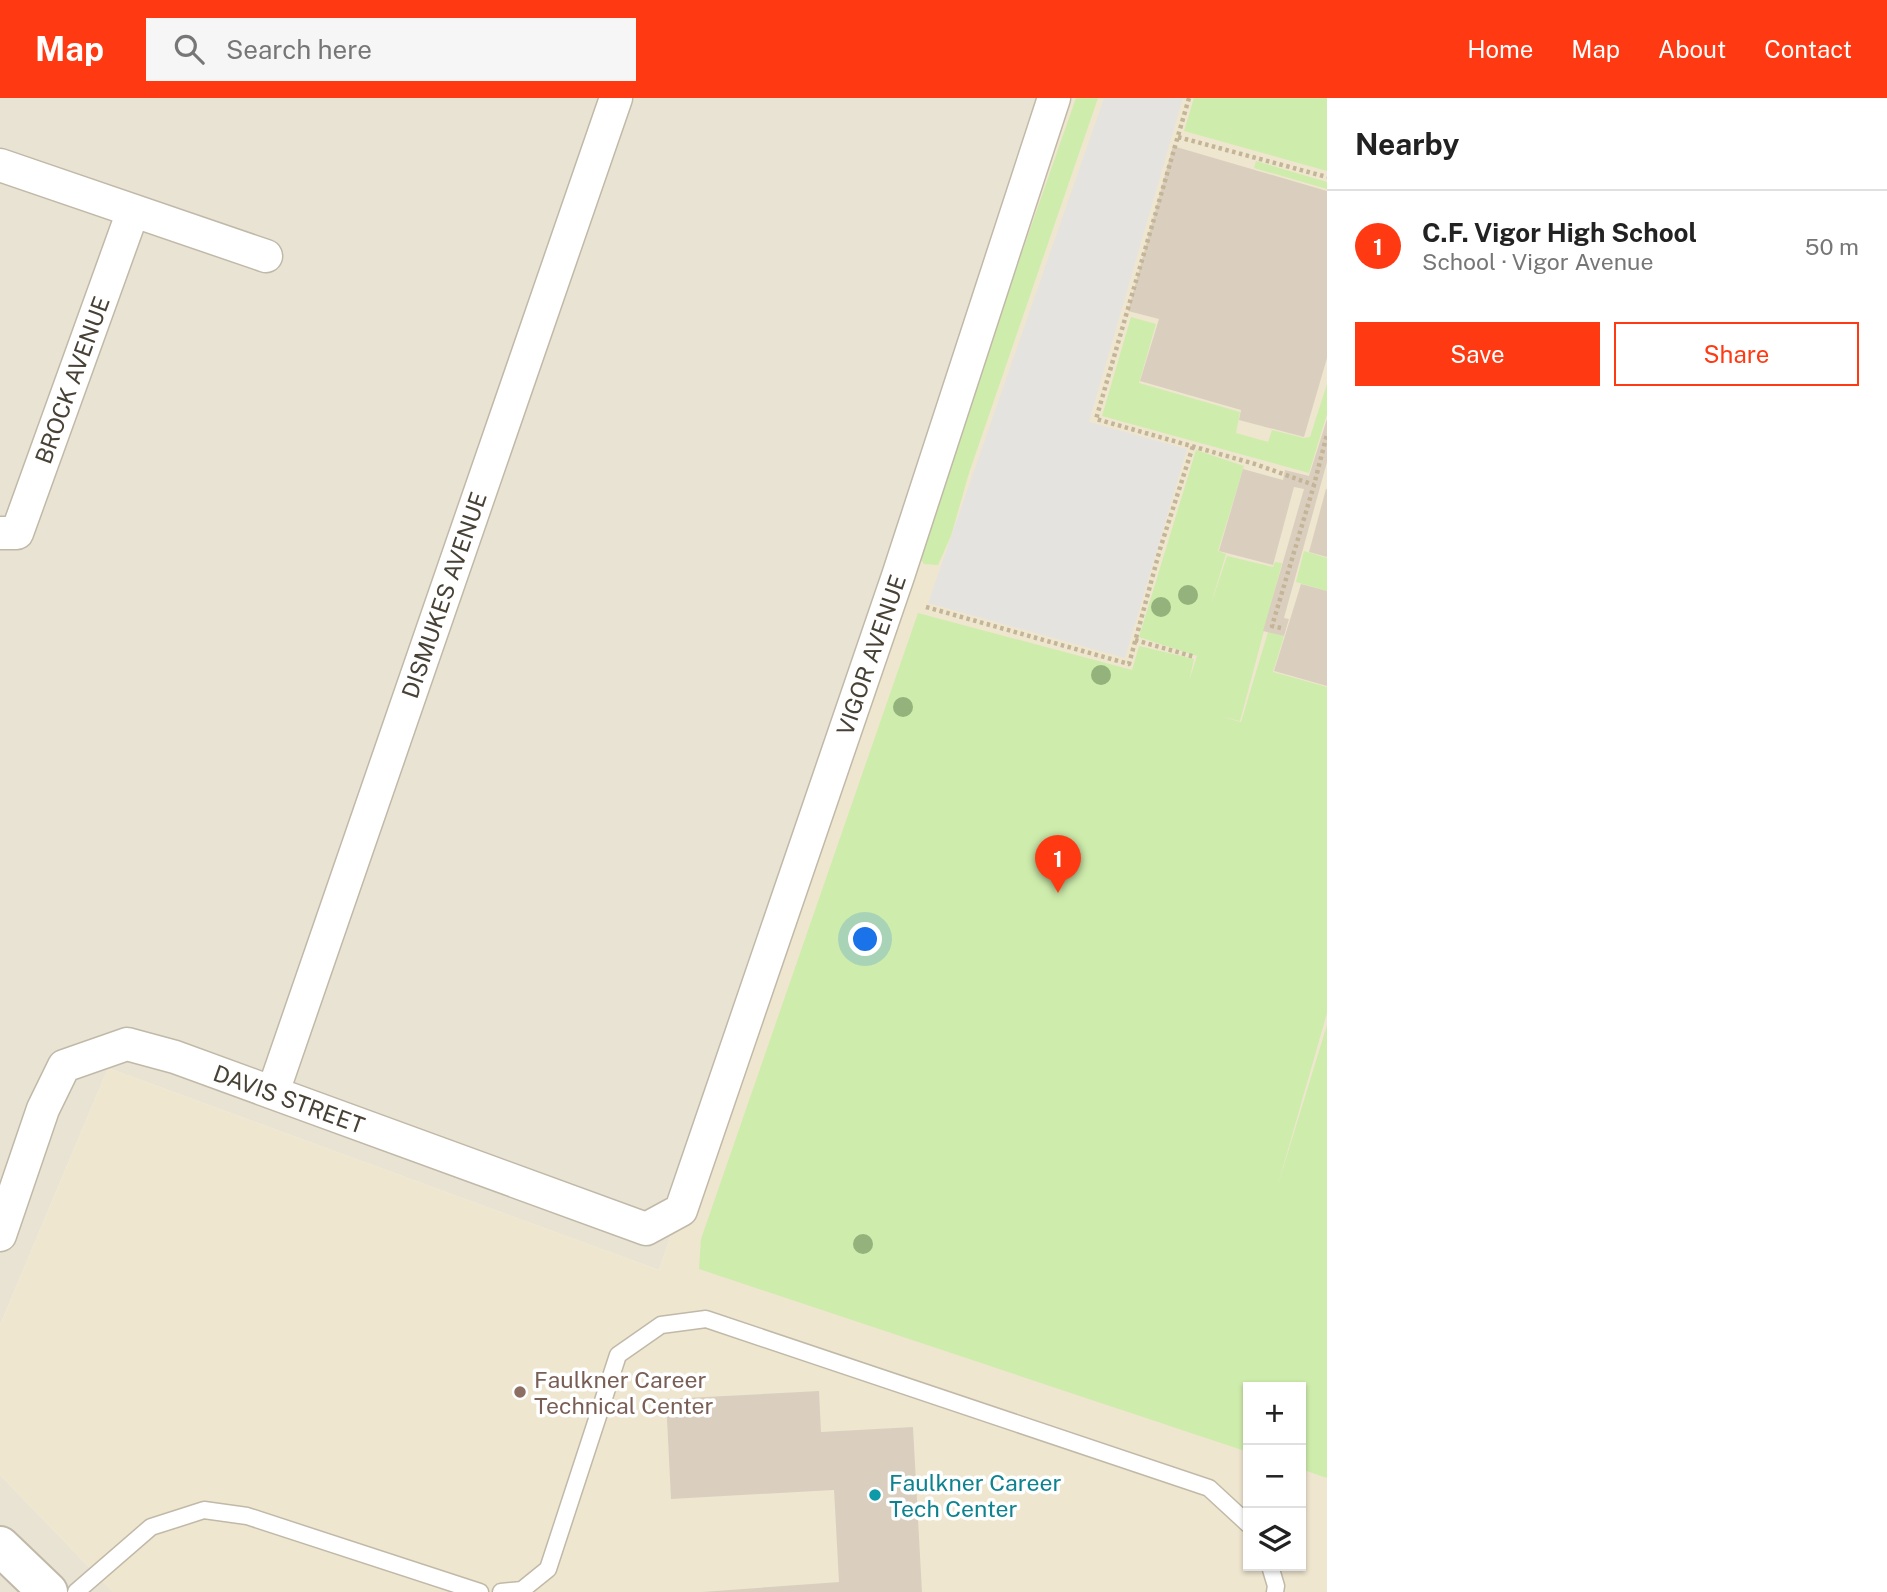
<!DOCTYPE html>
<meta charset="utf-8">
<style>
:root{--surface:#fff;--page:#f6f6f6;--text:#222;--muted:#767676;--line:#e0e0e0;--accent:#ff3a13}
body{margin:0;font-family:"Public Sans",sans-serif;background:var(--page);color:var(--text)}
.controls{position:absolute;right:21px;bottom:21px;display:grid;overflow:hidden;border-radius:0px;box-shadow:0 2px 5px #0004}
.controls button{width:63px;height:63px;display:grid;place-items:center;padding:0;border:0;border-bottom:2px solid var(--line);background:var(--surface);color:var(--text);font:35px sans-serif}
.you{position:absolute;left:866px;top:842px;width:24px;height:24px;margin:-18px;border:5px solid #fff;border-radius:50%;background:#1a73e8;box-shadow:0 0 0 10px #1a73e833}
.badge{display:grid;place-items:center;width:46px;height:46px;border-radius:50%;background:var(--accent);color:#fff;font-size:23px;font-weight:700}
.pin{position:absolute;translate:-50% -58px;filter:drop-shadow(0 2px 4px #0008)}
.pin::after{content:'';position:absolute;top:37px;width:24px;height:21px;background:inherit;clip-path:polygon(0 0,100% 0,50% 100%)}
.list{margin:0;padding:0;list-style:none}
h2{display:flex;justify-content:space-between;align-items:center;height:91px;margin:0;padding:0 28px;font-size:30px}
h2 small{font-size:23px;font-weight:400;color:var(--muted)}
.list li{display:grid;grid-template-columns:46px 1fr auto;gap:21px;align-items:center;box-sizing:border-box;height:112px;padding:0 28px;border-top:2px solid var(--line)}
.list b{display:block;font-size:26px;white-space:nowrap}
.list p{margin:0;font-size:23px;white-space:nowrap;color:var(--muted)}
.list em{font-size:23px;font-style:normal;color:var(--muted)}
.actions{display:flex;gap:14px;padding:21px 28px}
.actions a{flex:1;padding:16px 0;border:2px solid var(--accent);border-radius:0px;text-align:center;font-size:24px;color:var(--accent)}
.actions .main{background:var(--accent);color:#fff}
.icon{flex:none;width:38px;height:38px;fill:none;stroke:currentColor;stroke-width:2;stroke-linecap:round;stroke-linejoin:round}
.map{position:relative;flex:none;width:1327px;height:1494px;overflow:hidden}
header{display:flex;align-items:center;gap:42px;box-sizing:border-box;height:98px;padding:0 35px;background:var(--accent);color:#fff}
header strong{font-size:33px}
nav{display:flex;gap:38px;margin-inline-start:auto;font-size:24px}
.search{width:490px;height:63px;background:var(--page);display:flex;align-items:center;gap:18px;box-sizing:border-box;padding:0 24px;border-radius:0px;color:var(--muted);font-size:26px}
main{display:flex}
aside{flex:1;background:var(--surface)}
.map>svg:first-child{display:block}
.residential{fill:#e9e3d4}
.education{fill:#efe6cf;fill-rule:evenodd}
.green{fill:#ceecac}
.parking{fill:#e5e3df}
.building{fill:#dacfbe}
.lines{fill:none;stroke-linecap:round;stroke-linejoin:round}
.service-casing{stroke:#c1b9a8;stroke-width:19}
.minor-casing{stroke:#c1b9a8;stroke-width:35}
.tertiary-casing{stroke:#c1b9a8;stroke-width:42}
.path{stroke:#c4b598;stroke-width:4.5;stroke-dasharray:3.5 3.5;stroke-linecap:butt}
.service{stroke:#fff;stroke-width:16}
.minor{stroke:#fff;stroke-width:32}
.tertiary{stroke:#fff;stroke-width:38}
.tree{fill:#94b27b}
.education-dot{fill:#8d6e63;stroke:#fff;stroke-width:2.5}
.culture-dot{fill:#0f9aa8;stroke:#fff;stroke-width:2.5}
.labels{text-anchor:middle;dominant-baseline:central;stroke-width:7;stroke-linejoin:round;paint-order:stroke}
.street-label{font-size:23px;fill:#484135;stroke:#fff}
.education-label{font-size:23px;fill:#785e54;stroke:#fff;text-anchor:start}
.culture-label{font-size:23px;fill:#0d838f;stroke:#fff;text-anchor:start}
</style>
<header>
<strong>Map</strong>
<div class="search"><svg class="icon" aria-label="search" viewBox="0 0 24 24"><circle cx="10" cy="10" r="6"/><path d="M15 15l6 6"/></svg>Search here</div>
<nav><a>Home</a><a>Map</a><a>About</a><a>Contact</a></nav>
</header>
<main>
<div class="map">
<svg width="1327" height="1494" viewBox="0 0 1327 1494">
<rect width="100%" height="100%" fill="#f5f1e6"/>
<path class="residential" d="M0,0h1054l-395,1172 -551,-202 -108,257z
M0,1377l113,117h-113z"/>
<path class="education" d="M1054,0h273v1494h-1214l-113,-117v-150l108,-257 551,202zM1248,1289h53v179h-53z"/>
<path class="green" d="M1076,0h22l-129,375 -18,63 -13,29 -14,-1 -7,-11z
M1194,0h133v73l-143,-40z
M1256,63l71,21v7l-73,-21z
M1131,219l25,7 -17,59 101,29 -4,21 32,9 4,-12 32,8 6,-1 17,-53v30l-18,59 -207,-57z
M1196,352l48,16 -26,85 8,3 -16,53 17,-51 46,11 2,-5 7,1 -42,158 -21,-5 22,6 27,-90 16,4 -11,36 54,15v326l-50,175 50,-163v453l-26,-9v-82h-53v65l-549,-183 2,-30 217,-626 214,57 7,-24 55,13 -5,22 8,-25 -58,-19z
M1304,453l23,7v33l-31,-9z"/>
<path class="parking" d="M1104,0h79l-94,324 98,27 -62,209 -197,-55z"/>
<path class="building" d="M1173,48l154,45v167l-23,79 -65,-17 2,-10 -101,-29 19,-62 -31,-8z
M1327,321v43l-43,156 5,1 -5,17 -21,-5 41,-142 -10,-2 -21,78 -54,-14 24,-82 40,11 2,-10 24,6z
M1326,391h1v68l-18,-5z
M1301,486l26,7v95l-53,-15z
M819,1293l2,41 92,-5 9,165h-220l137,-10 -5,-92 -163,9 -5,-100z"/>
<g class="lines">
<g class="service-casing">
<path id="service" d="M1270,1468l6,20 -1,6
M76,1494l75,-65 53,-17 43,6 233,76
M501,1494l21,-2 26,-21 70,-214 43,-30 45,-6 503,169 39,36"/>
</g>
<g class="minor-casing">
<path id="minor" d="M0,67l266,91
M0,435h17l116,-322
M273,994l343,-994
M0,1137l43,-126 21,-43 63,-22 48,13 471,172 35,-19 217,-634 156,-478"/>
</g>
<g class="tertiary-casing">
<path id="tertiary" d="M0,1448l48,46"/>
</g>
<path class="path" d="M1189,0l-93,321 159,45 59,21 13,-51
M1178,39l149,40
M926,509l203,57 31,-115 33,-103
M1281,530l-9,-2 42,-141
M1135,542l60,17"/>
<use href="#service" class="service"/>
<use href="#minor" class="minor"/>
<use href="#tertiary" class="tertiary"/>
</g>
<g class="tree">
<circle cx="1188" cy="497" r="10"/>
<circle cx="1161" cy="509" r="10"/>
<circle cx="1101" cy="577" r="10"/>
<circle cx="903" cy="609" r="10"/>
<circle cx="863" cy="1146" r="10"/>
</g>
<circle class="education-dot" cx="520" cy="1294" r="7"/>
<circle class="culture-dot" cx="875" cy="1397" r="7"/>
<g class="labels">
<g class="street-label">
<text transform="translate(72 282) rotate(-70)">BROCK AVENUE</text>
<text transform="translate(444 497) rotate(-71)">DISMUKES AVENUE</text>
<text transform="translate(871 557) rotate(-71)">VIGOR AVENUE</text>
<text transform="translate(289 1001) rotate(20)">DAVIS STREET</text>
</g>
<g class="education-label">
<text x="534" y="1281">Faulkner Career<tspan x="534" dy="26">Technical Center</tspan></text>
</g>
<g class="culture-label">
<text x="889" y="1384">Faulkner Career<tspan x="889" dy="26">Tech Center</tspan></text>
</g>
</g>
</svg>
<div class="controls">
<button>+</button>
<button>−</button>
<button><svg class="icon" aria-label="layers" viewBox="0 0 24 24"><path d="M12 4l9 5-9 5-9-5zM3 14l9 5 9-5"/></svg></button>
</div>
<div class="you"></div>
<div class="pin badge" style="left:1058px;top:795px">1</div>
</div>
<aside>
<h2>Nearby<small></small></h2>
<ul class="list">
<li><span class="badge">1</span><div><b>C.F. Vigor High School</b><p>School · Vigor Avenue</p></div><em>50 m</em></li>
</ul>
<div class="actions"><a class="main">Save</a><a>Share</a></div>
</aside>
</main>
